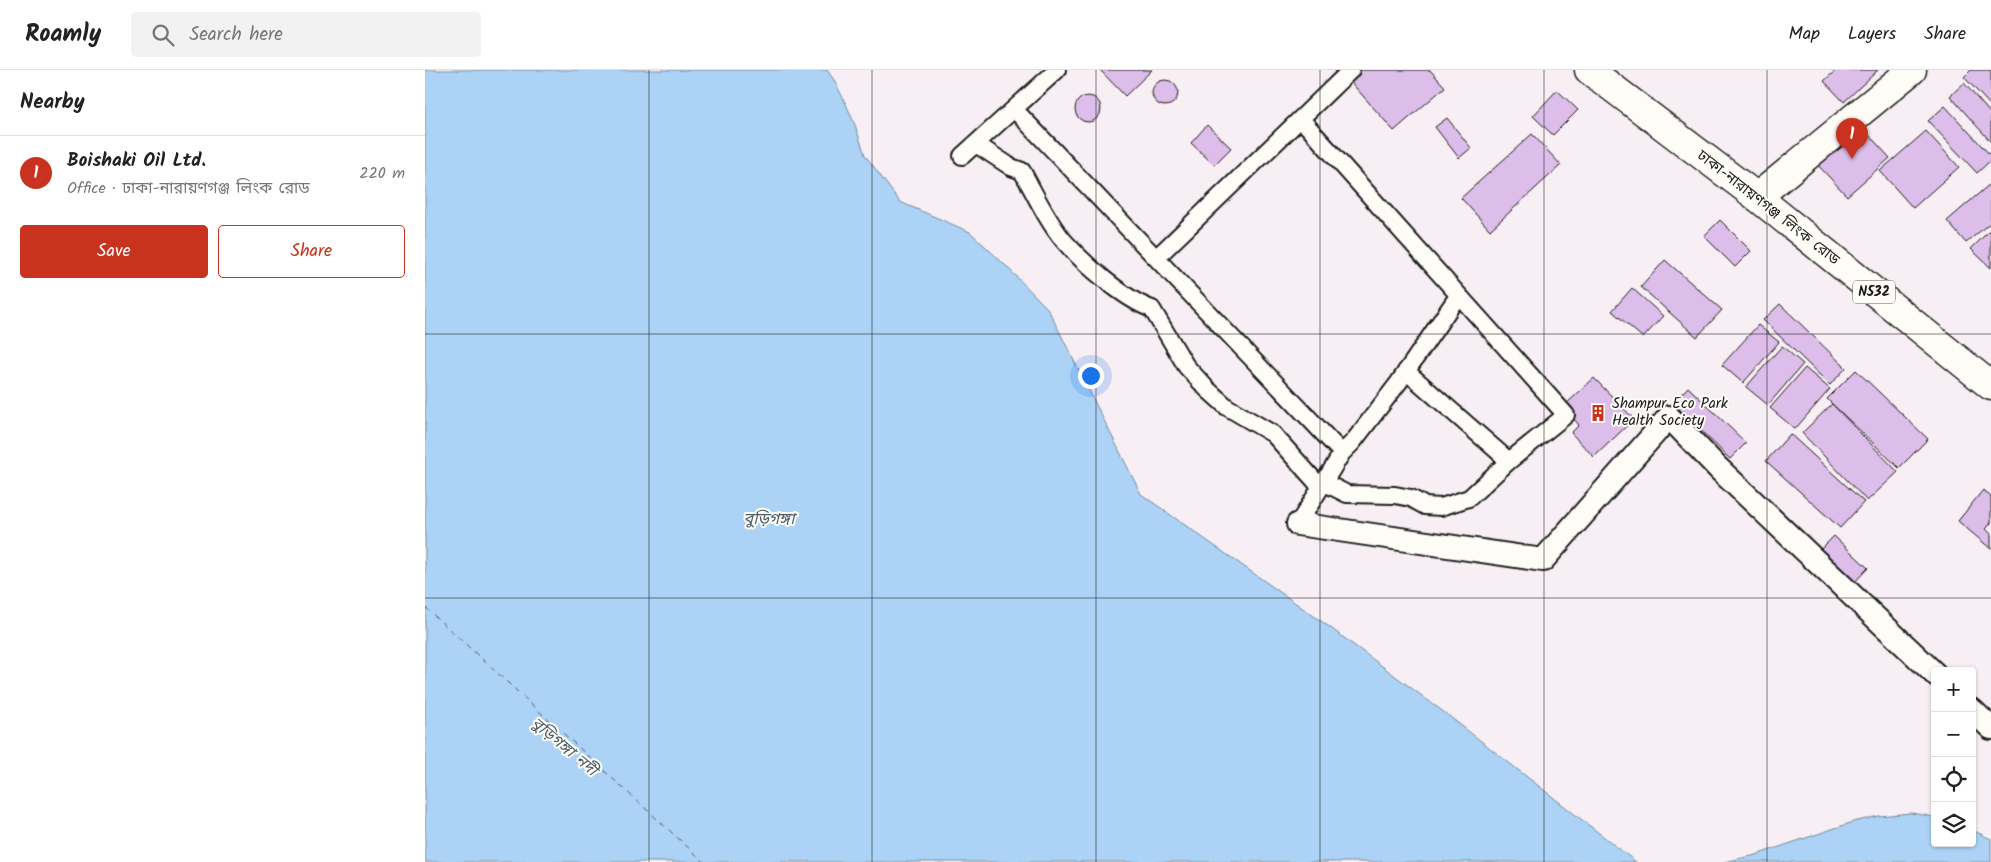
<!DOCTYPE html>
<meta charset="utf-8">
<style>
:root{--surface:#fff;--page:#f2f2f2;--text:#222;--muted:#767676;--line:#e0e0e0;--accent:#c8321e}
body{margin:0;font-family:Kalam,"Noto Sans Bengali",sans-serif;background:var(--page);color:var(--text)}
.controls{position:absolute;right:15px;bottom:15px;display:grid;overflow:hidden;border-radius:5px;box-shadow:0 1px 4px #0004}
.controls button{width:45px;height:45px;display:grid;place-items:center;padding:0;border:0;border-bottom:1px solid var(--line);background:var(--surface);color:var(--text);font:25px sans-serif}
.you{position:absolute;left:665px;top:305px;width:18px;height:18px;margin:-12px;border:4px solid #fff;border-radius:50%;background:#1a73e8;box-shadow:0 0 0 8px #1a73e833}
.badge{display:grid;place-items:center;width:32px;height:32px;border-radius:50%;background:var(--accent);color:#fff;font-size:16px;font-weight:700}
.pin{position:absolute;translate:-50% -41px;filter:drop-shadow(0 1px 2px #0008)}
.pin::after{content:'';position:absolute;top:26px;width:18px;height:15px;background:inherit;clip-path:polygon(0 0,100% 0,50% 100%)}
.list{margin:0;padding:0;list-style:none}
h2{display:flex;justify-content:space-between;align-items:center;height:65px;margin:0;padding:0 20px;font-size:21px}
h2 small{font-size:16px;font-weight:400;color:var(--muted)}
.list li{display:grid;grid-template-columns:32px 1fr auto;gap:15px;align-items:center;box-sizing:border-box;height:75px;padding:0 20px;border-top:1px solid var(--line)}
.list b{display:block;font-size:19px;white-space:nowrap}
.list p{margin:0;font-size:16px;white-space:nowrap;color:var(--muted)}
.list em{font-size:16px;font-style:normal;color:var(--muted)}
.actions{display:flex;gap:10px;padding:15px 20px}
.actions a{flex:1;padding:11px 0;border:1px solid var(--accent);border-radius:5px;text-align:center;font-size:18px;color:var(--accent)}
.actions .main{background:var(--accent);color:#fff}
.icon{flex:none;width:28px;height:28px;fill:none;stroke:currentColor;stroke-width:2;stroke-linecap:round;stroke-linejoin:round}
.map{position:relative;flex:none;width:1566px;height:792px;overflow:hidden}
header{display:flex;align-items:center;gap:30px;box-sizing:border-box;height:70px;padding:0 25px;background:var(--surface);border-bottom:1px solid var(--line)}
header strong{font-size:24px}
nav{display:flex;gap:28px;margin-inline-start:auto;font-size:18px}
.search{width:350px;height:45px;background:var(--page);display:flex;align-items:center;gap:12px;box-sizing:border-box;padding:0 18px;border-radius:5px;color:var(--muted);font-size:19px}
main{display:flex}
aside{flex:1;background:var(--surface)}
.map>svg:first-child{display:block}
.water{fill:#acd3f6;stroke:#728a9f}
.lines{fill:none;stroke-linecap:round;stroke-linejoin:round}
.ferry{stroke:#4e5c68;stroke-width:1;stroke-dasharray:6 5;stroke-linecap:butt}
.building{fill:#ddbdea;stroke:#1c1c1c}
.pedestrian-casing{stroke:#1c1c1c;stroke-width:20}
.minor-casing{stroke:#1c1c1c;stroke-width:26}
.secondary-casing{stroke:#1c1c1c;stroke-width:31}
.trunk-casing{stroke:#1c1c1c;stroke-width:31}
.pedestrian{stroke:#fdfcf7;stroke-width:16}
.minor{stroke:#fdfcf7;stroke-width:22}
.secondary{stroke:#fdfcf7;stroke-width:28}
.trunk{stroke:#fdfcf7;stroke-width:28}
.grid{fill:none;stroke:#1c1c1c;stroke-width:1;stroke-opacity:0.55}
.labels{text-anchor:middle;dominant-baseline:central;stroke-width:4;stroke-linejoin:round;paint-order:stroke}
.shield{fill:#fdfcf7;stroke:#605f5e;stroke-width:1}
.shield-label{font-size:14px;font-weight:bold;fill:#1c1c1c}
.street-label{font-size:15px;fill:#1c1c1c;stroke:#fdfcf7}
.poi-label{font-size:15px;fill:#1c1c1c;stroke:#fdfcf7;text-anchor:start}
.water-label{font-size:16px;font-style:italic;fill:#4e5c68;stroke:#fdfcf7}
</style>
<header>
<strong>Roamly</strong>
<div class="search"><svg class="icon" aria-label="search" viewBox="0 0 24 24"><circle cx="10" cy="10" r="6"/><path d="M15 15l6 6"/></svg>Search here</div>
<nav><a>Map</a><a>Layers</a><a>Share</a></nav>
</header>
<main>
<aside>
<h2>Nearby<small></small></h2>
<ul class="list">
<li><span class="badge">1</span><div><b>Boishaki Oil Ltd.</b><p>Office · ঢাকা-নারায়ণগঞ্জ লিংক রোড</p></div><em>220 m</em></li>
</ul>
<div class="actions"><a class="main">Save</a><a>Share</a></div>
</aside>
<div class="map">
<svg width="1566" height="792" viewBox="0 0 1566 792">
<rect width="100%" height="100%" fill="#f7eff4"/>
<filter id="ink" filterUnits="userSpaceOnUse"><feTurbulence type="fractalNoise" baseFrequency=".02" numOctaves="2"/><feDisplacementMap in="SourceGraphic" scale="10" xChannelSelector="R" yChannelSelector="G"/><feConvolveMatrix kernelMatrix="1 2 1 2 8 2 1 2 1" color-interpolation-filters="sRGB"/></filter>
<g filter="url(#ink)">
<path class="water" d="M0,0h402l7,10 12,24 9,21 10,30 35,47 70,30 35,33 43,44 93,185 187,132 117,87 191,149h-1211z
M1486,743l24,4v26h37v-13l19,9v23h-267l32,-7 97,-33 26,-6z"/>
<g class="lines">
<path class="ferry" d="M0,537l279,255"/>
</g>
<path class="building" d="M675,0h52l-27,26z
M915,0h90l15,17 -51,44z
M1411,0h42l-34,32 -20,-21z
M1546,0h20v36l-27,-29z
M727 23a13 13 0 1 1 26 0a13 13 0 1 1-26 0Z
M1539,13l27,31v28l-41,-46z
M1132,20l21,20 -25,25 -20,-19z
M650 39a13 13 0 1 1 26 0a13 13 0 1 1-26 0Z
M1520,36l46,50v4l-14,13 -49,-52z
M1022,48l24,30 -12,10 -24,-31z
M1432,52l33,36 -43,38 -33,-35z
M782,55l24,23 -17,17 -23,-22z
M1501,61l33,36 -46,41 -33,-37z
M1107,64l29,31 -71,65 -29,-32z
M1566,113v39l-25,21 -19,-22z
M1295,150l31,31 -16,16 -31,-31z
M1566,159v39l-20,-19z
M1240,190l57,50 -25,27 -56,-50z
M1207,218l31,28 -20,22 -31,-27z
M1355,234l66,64 -16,17 -67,-65z
M1333,255l21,17 -36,41 -21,-18z
M1357,276l21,18 -35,41 -22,-18z
M1380,298l25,21 -35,40 -25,-21z
M1431,300l72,69 -29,29 -72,-69z
M1169,308l40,41 -40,38 -23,-24 8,-8 -16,-18z
M1263,317l58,56 -16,16 -57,-56z
M1407,334l66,68 -31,29 -65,-68z
M1365,364l74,68 -24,26 -74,-67z
M1558,420l8,7v26l-5,6 5,5v15l-33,-28z
M1409,466l34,32 -17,18 -34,-33z"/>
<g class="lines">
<g class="pedestrian-casing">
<path id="pedestrian" d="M589,39l328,344 -44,71
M551,74l35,23 11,4c13,23 25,50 42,70 20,23 60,58 88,68l34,57 21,23 20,18 46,27 43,48h7l24,12 48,1 16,3 14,8 16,1 28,-9 40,-37 57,-46 -265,-296
M537,86l95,-86
M731,188l195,-188
M981,301l103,90
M917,383l11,-11 46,-60 59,-86"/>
</g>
<g class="minor-casing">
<path id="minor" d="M873,454l245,36 126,-143 50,52 216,205
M1547,640l19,18"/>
</g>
<g class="secondary-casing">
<path id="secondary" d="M1332,127l155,-127"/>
</g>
<g class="trunk-casing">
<path id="trunk" d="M1164,0l168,127 234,189"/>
</g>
<use href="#pedestrian" class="pedestrian"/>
<use href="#minor" class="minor"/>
<use href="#secondary" class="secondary"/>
<use href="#trunk" class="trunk"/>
</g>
</g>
<path class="grid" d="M224,0v792M447,0v792M671,0v792M895,0v792M1119,0v792M1342,0v792M0,264h1566M0,528h1566"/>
<defs>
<g id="building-bare" transform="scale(1.35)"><path d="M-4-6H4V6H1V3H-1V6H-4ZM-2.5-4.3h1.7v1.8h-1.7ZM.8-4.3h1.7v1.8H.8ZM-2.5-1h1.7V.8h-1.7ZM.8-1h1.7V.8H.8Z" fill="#c8321e" stroke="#fdfcf7" stroke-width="2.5" paint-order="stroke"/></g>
</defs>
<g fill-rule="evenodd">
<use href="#building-bare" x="1173" y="343"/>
</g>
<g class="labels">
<rect class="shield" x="1428" y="210.5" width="42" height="23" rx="4"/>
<g class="shield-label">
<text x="1449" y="222">N532</text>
</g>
<g class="street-label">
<text transform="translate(1343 138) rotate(38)">ঢাকা-নারায়ণগঞ্জ লিংক রোড</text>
</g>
<g class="poi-label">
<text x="1187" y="334">Shampur Eco Park<tspan x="1187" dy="17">Health Society</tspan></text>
</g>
<g class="water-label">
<text x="344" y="449">বুড়িগঙ্গা</text>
<text transform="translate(139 677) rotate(40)">বুড়িগঙ্গা নদী</text>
</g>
</g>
</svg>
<div class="controls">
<button>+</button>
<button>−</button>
<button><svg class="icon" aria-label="locate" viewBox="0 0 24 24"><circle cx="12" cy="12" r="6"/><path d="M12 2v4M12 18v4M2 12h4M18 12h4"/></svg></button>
<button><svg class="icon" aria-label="layers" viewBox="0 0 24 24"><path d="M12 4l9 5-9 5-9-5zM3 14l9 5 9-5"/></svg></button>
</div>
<div class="you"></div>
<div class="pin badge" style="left:1427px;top:89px">1</div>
</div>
</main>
